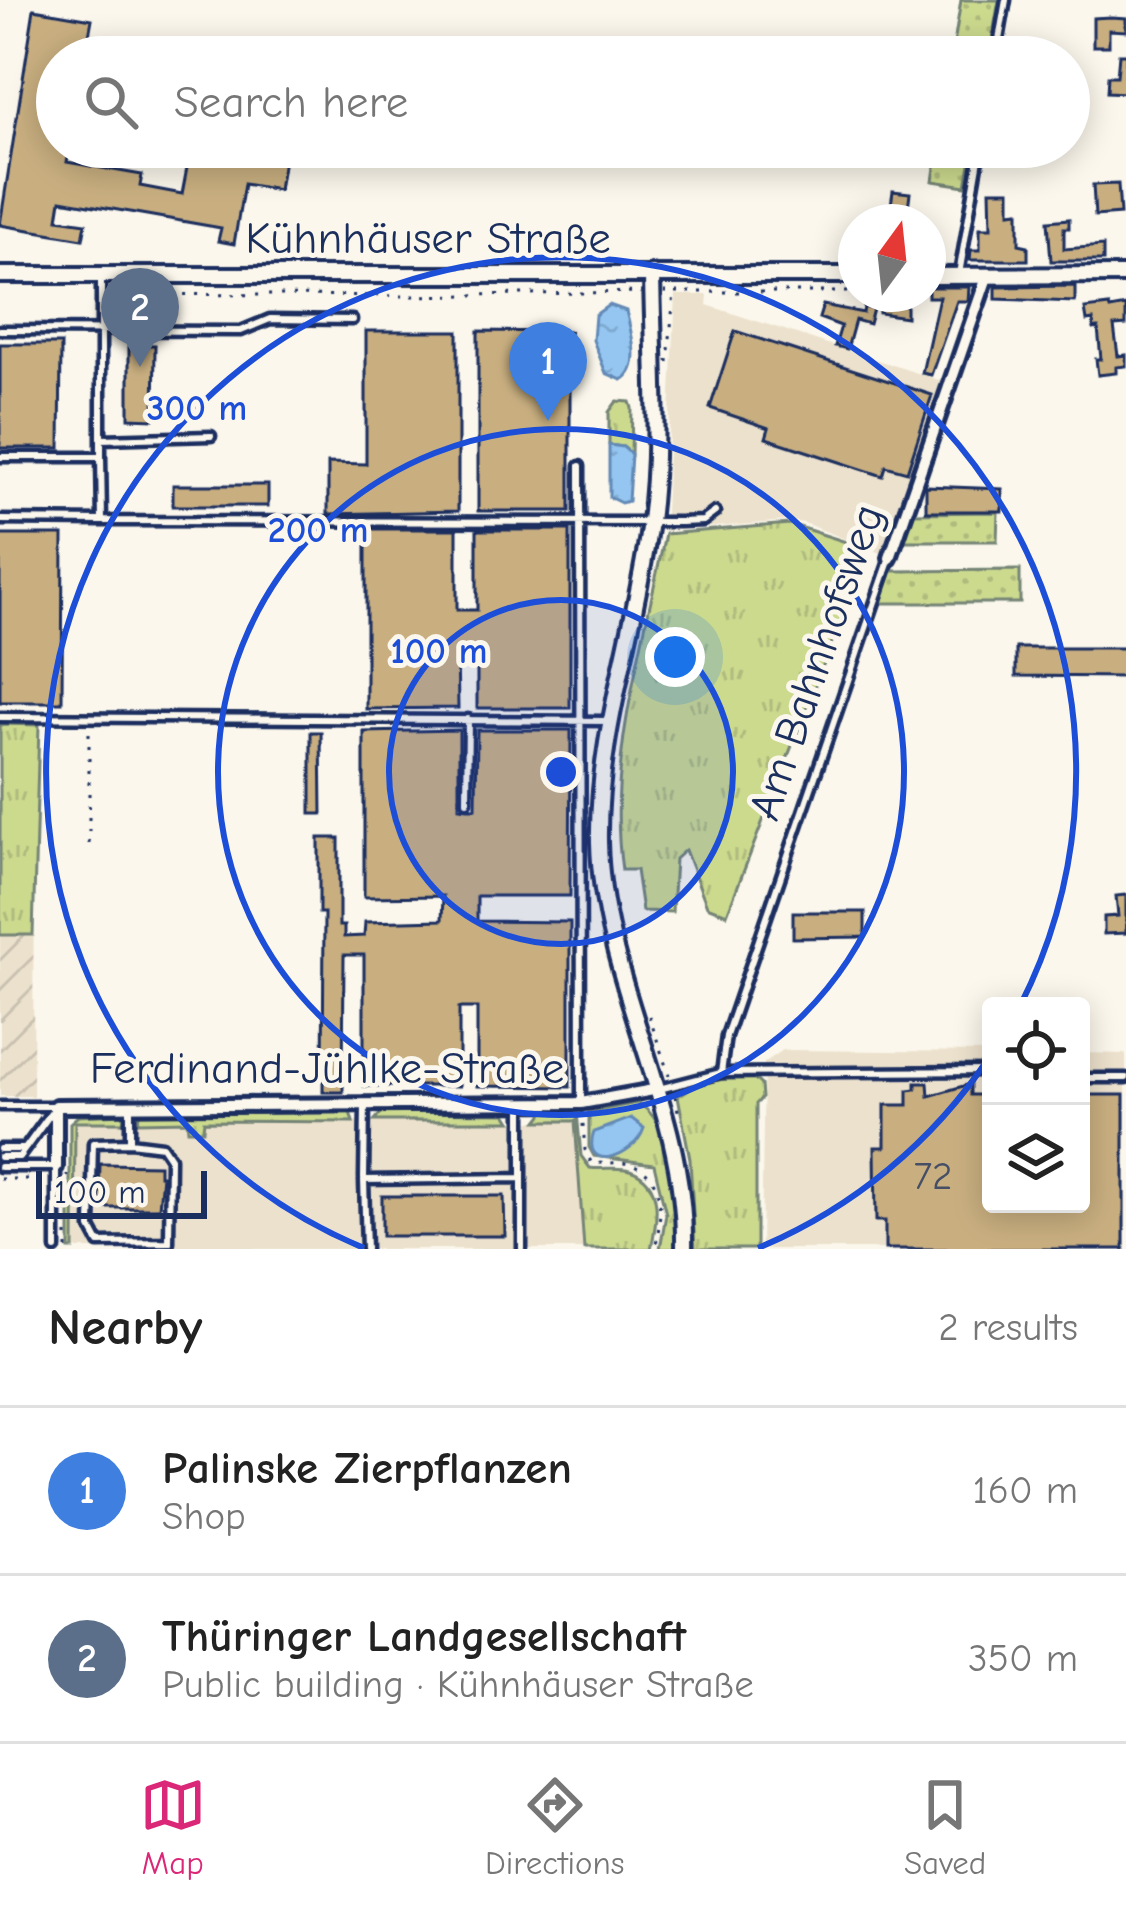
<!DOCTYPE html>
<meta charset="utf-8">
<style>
:root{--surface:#fff;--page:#f6f6f6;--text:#222;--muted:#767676;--line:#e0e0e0;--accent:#db2777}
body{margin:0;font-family:"Comic Neue",sans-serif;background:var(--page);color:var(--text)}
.controls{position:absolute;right:36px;bottom:36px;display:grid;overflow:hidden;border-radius:12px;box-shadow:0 6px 30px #0003}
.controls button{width:108px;height:108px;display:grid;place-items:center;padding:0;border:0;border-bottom:3px solid var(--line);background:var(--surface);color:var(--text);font:60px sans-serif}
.compass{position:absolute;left:838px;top:204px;width:108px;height:108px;border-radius:50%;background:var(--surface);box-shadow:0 6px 30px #0003;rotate:15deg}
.scale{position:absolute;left:36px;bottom:30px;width:171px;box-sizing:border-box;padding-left:12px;border:6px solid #1b2f5e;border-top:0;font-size:33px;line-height:42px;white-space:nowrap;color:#1b2f5e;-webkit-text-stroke:9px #fbf7ec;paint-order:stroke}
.you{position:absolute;left:675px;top:657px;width:42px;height:42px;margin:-30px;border:9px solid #fff;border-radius:50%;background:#1a73e8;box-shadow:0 0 0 18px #1a73e833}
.badge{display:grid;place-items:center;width:78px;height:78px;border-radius:50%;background:var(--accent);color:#fff;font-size:39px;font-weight:700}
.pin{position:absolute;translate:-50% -99px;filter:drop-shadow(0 3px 6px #0008)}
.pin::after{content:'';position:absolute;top:63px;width:42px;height:36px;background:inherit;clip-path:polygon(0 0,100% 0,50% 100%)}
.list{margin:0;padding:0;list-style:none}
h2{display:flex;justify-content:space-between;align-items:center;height:156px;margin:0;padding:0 48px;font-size:51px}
h2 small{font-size:39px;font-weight:400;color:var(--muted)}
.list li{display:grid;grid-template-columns:78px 1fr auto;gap:36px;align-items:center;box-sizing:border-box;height:168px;padding:0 48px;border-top:3px solid var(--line)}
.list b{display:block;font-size:45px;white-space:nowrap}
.list p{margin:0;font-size:39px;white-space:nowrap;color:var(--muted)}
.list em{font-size:39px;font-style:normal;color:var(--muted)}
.icon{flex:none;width:66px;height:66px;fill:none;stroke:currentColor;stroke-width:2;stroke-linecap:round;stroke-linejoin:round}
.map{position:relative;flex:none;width:1126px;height:1249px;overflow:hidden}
.search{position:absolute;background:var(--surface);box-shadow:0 6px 30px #0003;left:36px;right:36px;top:36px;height:132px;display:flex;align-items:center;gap:30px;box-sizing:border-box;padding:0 42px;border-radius:66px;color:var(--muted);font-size:45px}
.sheet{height:492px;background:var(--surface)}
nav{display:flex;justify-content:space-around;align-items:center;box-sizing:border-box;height:168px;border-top:3px solid var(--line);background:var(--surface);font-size:33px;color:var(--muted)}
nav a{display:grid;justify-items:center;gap:6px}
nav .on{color:var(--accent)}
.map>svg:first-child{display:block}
.built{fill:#ece1cc}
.industrial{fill:url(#industrial-furrows)}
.grass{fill:url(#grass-tufts);stroke:#748476;stroke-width:3}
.wetland{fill:url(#wetland-marsh);stroke:#748476;stroke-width:3}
.park{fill:url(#park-dots);stroke:#748476;stroke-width:3}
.water{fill:url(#water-ripples);stroke:#648ab6;stroke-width:3}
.building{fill:#c9af80;stroke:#1b2f5e;stroke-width:3}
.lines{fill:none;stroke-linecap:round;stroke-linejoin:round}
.service-casing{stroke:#1b2f5e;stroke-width:15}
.minor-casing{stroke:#1b2f5e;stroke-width:20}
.tertiary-casing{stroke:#1b2f5e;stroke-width:22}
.path{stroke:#1b2f5e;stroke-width:3;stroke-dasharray:3 9;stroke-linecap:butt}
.service{stroke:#fbf7ec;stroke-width:6}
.minor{stroke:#fbf7ec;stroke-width:10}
.tertiary{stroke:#fbf7ec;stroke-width:14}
.ring{fill:none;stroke:#1d4ed8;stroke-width:6}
.labels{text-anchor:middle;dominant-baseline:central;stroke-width:10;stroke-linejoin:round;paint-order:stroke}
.number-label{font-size:39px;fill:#464f66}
.street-label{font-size:45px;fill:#1b2f5e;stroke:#fbf7ec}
.centre{fill:#1d4ed8;stroke:#fbf7ec;stroke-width:6}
.ring-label{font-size:36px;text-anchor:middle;font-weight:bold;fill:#1d4ed8;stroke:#fbf7ec;stroke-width:10;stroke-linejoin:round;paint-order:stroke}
</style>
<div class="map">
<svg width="1126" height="1249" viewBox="0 0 1126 1249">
<defs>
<pattern id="industrial-furrows" width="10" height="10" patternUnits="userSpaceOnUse" patternTransform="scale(3)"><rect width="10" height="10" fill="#ece1cc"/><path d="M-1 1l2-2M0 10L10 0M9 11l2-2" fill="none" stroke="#cac1b2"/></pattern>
<pattern id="grass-tufts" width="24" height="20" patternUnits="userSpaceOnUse" patternTransform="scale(3)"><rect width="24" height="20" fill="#ccda8e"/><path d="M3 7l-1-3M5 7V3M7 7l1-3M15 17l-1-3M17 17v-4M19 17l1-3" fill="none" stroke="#afbb7d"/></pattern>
<pattern id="wetland-marsh" width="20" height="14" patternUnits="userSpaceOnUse" patternTransform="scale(3)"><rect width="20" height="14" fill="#ccda8e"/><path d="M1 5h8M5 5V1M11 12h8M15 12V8" fill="none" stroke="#afbb7d"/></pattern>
<pattern id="park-dots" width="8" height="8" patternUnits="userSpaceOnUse" patternTransform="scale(3)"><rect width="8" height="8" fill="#ccda8e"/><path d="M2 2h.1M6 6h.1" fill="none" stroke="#afbb7d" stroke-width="1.8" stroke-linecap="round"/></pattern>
<pattern id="water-ripples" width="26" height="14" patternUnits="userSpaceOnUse" patternTransform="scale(3)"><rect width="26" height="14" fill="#94c6f1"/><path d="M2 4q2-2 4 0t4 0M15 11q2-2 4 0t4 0" fill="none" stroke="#7faad1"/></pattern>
</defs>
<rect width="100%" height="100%" fill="#fbf7ec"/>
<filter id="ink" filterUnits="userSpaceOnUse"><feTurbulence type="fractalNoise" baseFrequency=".00833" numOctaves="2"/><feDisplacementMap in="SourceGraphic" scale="24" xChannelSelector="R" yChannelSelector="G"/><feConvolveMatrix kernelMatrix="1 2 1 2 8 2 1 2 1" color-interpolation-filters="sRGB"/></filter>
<g filter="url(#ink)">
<path class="built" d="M676,295h32l-1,10 238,77 -61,172 -80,-31 -16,-2 -124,10z
M783,1050l208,2v152h90v-151l45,1v195h-365l3,-186z
M188,1121v9l16,-9h371l9,128h-510l1,-127z"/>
<path class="industrial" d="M0,795h34l-1,301h-33z"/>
<path class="grass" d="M790,524l78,25 -141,365 -20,-8 -22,-56 -10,9 -3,53 -30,-1 -6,-41h-14c-16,-111 22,-227 43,-336z
M0,724l39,1 -6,210h-33z
M751,1075l10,10 1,13 -6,6v145h-61l-5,-90 -12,-63 21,-13z
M637,1103c40,19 40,106 42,146h-19l6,-35 -12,-50 -60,-8 -5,-9v-34z
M350,1112l3,10 -149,-1 -1,9h-15l-1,-9 -49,1 1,-8z
M382,1112l124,1 5,8h-137z
M545,1112h32l4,44 9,12c13,2 27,-2 40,2 35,12 27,52 21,79h-67l-9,-128h-37z
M125,1114v8h-50l-1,127h-4v-126l8,-7z"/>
<path class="wetland" d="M617,401l13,1 2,6 -1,46 -8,-7 -14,-2v-33z"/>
<path class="park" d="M961,0h38l-10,57h-37z
M938,147h35l-7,39 -33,-5z
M998,512l-1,29h-96l9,-28z
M1020,570v33h-141l12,-32z"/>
<path class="water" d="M609,305l17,6c5,21 17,57 -4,69l-16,-7 -13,-33 2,-25z
M609,445l14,2 8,7 -3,47 -7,2 -12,-6z
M631,1118l13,10c-9,30 -64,46 -50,4z"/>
<path class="building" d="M34,9l58,10 -7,38h-28v90h13l-3,15 75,13 -2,11 42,8 9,-47h95l-7,43 -35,-6 -10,60 -16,-3 3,-13 -160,-28 -3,19 28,4 -3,16 -83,-14z
M1111,17l15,1v13l-17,-1v16h-16v-28z
M1119,54h7v39l-19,-1 1,-16h9z
M1118,184l2,30 -25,2 -2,-31z
M990,190h20v22l9,-1v33l9,2v14h-58l1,-10h9v-22h11z
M893,191l17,2 -4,29h-33l1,-12 16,2z
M1069,219v9h-5v21l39,-3v15h-52l-3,-40z
M1075,286v16l-79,-3v-12z
M928,287h41l-1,14h-11l-26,74 -9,-2 17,-76h-11z
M906,296v21l-27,-4v-15z
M823,305l40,8 1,-6 9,2 -4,15 -14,-4 -8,29 -12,-3 6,-20 -22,-8z
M1109,306l1,3 16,-3v19l-12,1 4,30 8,-1v11l-10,1v6l-18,2 -2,-16h5l-3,-31 -4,1 -1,-9 -6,1 -2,-12z
M366,331h92v180l-130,3v-51l38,1z
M478,331l92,1v179h-92z
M735,331l197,64 -25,77 -21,-6 -3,10 -117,-38 3,-10 -59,-20z
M0,344h61l-1,104h-60z
M129,345h26l-1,74 -25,-1z
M173,485h95v21h-95z
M926,486l76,3v22h-76z
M366,529h91v81h20v-80h93v178h-93v-60h-20l1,60 -92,1z
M0,535h63l-1,167h-62z
M1016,648h110v29l-110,-1z
M459,730v77l9,1h8l1,-78h94l-1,166h-93v25l93,1v165l-93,-1v-78h-18v78h-95v-131h-20l-1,137h-20l1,-179h-5v-75h20v88h5v11l20,-1 1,-14 77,-2 1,-24 -79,1v-165z
M311,732h10l1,82h-11z
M1126,895v38l-22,1v-17l14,-1 -2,-20z
M793,912h72v25l-72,1z
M916,1083h12l1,13 41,-12v11h21v109h90v-109h43v154h-239v-28h-9l-1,-74h10v-42h23v-15l8,-1z
M100,1164l59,1v10h3l-3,33h-60z
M382,1196h122l1,40h-123z"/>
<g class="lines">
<g class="service-casing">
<path id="service" d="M996,57l10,-57
M959,274l22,-127
M0,330l241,1 29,-12 82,1
M101,439l110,-3
M0,457h101v-179
M101,457l1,64 579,1 22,-1 12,-9
M580,466l1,637
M0,520l102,1
M0,717l608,4
M467,801l1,-82
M721,1073l5,-37 164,-478
M1081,1078h45
M659,1089l62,-16 270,-2
M522,1104v145
M0,1106h56
M130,1142l-37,1 -2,85 8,15 70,-1 1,-84 -8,-12 -32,-4v-34
M0,1149h24
M0,1157h19l35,-48
M0,1167h56v82
M364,1178l1,-74
M366,1249l-2,-69 157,-2"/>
</g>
<g class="minor-casing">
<path id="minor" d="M890,558l97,-281
M56,1167v-61l525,-3 78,-14"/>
</g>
<g class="tertiary-casing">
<path id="tertiary" d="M652,274c1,84 9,171 -3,254 -14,104 -52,209 -50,314 3,141 88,265 85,407
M0,275h856
M928,276l198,-1"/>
</g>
<path class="path" d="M114,287l12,7 283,2 234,-4
M664,292h192
M668,362l6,-70
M89,844v-118
M649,1016l20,59
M675,1096l4,20
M582,1112l3,38 6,12c13,3 26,-1 39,2 38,10 31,57 25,85
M0,1179h47
M67,1249v-77"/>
<use href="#service" class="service"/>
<use href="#minor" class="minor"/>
<use href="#tertiary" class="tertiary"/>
</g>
</g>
<circle cx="561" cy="772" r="172" fill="#1d4ed8" fill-opacity=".12"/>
<g class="ring">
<circle cx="561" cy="772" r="172"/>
<circle cx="561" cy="772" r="343"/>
<path d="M990 1056A515 515 0 0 1 758 1248M364 1248A515 515 0 1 1 1020 1006"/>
</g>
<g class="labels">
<g class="number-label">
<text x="933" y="1176">72</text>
</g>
<g class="street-label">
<text x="428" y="238">Kühnhäuser Straße</text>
<text transform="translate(816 662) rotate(-71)">Am Bahnhofsweg</text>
<text x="327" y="1068">Ferdinand-Jühlke-Straße</text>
</g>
</g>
<circle cx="561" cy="772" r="18" class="centre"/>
<g class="ring-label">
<text x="197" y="420">300 m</text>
<text x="318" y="542">200 m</text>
<text x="439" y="663">100 m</text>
</g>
</svg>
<div class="controls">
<button><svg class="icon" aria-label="locate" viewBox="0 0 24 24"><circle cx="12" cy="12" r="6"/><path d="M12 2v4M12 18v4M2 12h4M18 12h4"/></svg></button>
<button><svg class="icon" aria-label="layers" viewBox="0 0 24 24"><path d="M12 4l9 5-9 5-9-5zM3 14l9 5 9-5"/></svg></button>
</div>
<svg class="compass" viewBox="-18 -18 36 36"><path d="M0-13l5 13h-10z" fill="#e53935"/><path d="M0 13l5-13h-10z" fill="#767676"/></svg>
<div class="scale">100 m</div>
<div class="you"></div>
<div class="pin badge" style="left:548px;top:421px;background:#3f7fe0">1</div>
<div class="pin badge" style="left:140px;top:367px;background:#5c6f8a">2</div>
<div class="search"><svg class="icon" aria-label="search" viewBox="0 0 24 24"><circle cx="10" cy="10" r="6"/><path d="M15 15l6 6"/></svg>Search here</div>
</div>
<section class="sheet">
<h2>Nearby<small>2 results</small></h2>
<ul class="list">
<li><span class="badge" style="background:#3f7fe0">1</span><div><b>Palinske Zierpflanzen</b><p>Shop</p></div><em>160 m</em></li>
<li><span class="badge" style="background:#5c6f8a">2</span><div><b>Thüringer Landgesellschaft</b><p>Public building · Kühnhäuser Straße</p></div><em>350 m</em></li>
</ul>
</section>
<nav>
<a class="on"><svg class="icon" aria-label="map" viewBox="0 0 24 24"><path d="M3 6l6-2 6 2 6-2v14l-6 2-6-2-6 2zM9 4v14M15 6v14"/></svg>Map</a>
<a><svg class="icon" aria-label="directions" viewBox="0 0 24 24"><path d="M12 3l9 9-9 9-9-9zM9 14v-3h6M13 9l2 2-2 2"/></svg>Directions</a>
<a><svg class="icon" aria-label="saved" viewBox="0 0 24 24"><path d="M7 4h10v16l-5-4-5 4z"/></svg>Saved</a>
</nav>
